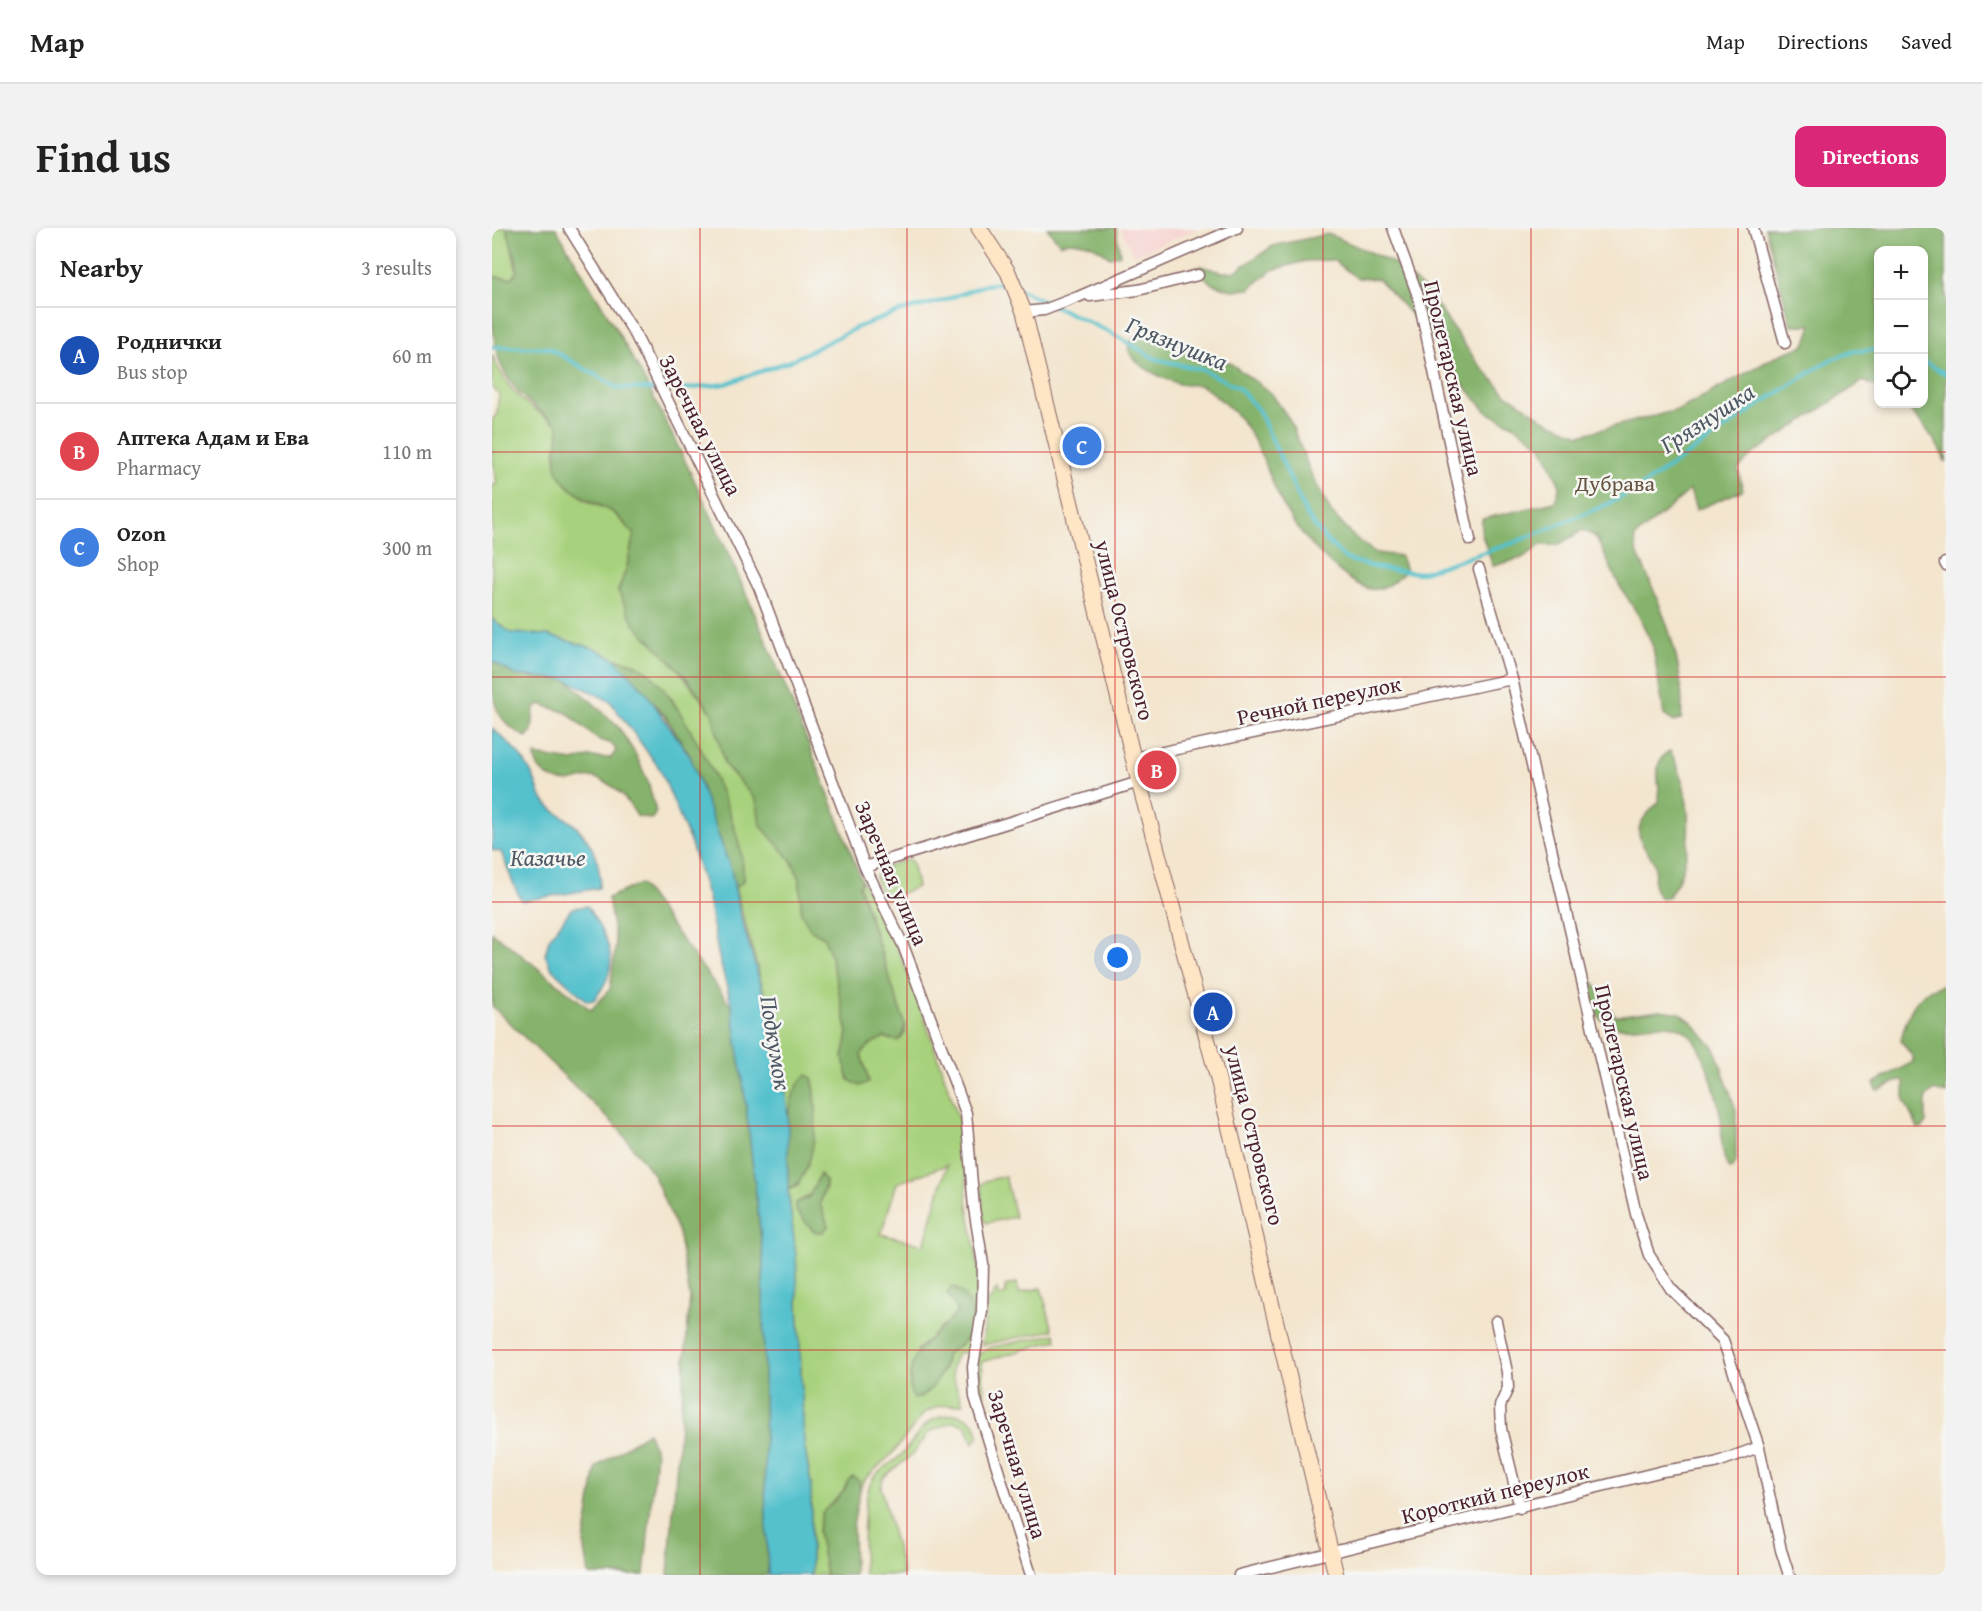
<!DOCTYPE html>
<meta charset="utf-8">
<style>
:root{--surface:#fff;--page:#f2f2f2;--text:#222;--muted:#767676;--line:#e0e0e0;--accent:#db2777}
body{margin:0;font-family:"Gentium Book Plus",serif;background:var(--page);color:var(--text)}
.controls{position:absolute;right:18px;top:18px;display:grid;overflow:hidden;border-radius:12px;box-shadow:0 3px 9px #0003}
.controls button{width:54px;height:54px;display:grid;place-items:center;padding:0;border:0;border-bottom:2px solid var(--line);background:var(--surface);color:var(--text);font:30px sans-serif}
.you{position:absolute;left:626px;top:730px;width:21px;height:21px;margin:-15px;border:4px solid #fff;border-radius:50%;background:#1a73e8;box-shadow:0 0 0 9px #1a73e833}
.badge{display:grid;place-items:center;width:39px;height:39px;border-radius:50%;background:var(--accent);color:#fff;font-size:20px;font-weight:700}
.pin{position:absolute;translate:-50% -50%;border:3px solid #fff;box-shadow:0 2px 6px #0006}
.list{margin:0;padding:0;list-style:none}
h2{display:flex;justify-content:space-between;align-items:center;height:78px;margin:0;padding:0 24px;font-size:26px}
h2 small{font-size:20px;font-weight:400;color:var(--muted)}
.list li{display:grid;grid-template-columns:39px 1fr auto;gap:18px;align-items:center;box-sizing:border-box;height:96px;padding:0 24px;border-top:2px solid var(--line)}
.list b{display:block;font-size:22px;white-space:nowrap}
.list p{margin:0;font-size:20px;white-space:nowrap;color:var(--muted)}
.list em{font-size:20px;font-style:normal;color:var(--muted)}
.icon{flex:none;width:33px;height:33px;fill:none;stroke:currentColor;stroke-width:2;stroke-linecap:round;stroke-linejoin:round}
.map{position:relative;flex:none;width:1454px;height:1347px;overflow:hidden;border-radius:12px}
header{display:flex;align-items:center;gap:36px;box-sizing:border-box;height:84px;padding:0 30px;background:var(--surface);border-bottom:2px solid var(--line)}
header strong{font-size:28px}
nav{display:flex;gap:33px;margin-inline-start:auto;font-size:21px}
.intro{display:flex;align-items:center;justify-content:space-between;box-sizing:border-box;height:144px;padding:0 36px}
h1{margin:0;font-size:42px}
.button{padding:15px 27px;border-radius:12px;background:var(--accent);color:#fff;font-size:21px;font-weight:700}
main{display:flex;gap:36px;padding:0 36px}
aside{flex:1;background:var(--surface);border-radius:12px;box-shadow:0 3px 9px #0003}
.map>svg:first-child{display:block}
.built{fill:#f7d0cd}
.green{fill:#a7d17c;stroke:#787854;stroke-width:1.5;fill-rule:evenodd}
.forest{fill:#85b36c;stroke:#68694c;stroke-width:1.5}
.water{fill:#54c1cd;stroke:#4f707c;stroke-width:1.5}
.lines{fill:none;stroke-linecap:round;stroke-linejoin:round}
.stream{stroke:#54c1cd;stroke-width:4}
.street-casing{stroke:#856464;stroke-width:13}
.secondary-casing{stroke:#856464;stroke-width:17}
.street{stroke:#fff;stroke-width:10}
.secondary{stroke:#fde5c5;stroke-width:15}
.grid{fill:none;stroke:#d62828;stroke-width:1.5;stroke-opacity:0.55}
.labels{text-anchor:middle;dominant-baseline:central;stroke-width:5;stroke-linejoin:round;paint-order:stroke}
.street-label{font-size:22px;fill:#4a1f2b;stroke:#f6f6f2}
.park-label{font-size:22px;fill:#665443;stroke:#f6f6f2}
.water-label{font-size:24px;font-style:italic;fill:#4e5864;stroke:#f6f6f2}
</style>
<header>
<strong>Map</strong>
<nav><a>Map</a><a>Directions</a><a>Saved</a></nav>
</header>
<div class="intro"><h1>Find us</h1><a class="button">Directions</a></div>
<main>
<aside>
<h2>Nearby<small>3 results</small></h2>
<ul class="list">
<li><span class="badge" style="background:#1a4fb4">A</span><div><b>Роднички</b><p>Bus stop</p></div><em>60 m</em></li>
<li><span class="badge" style="background:#e0444e">B</span><div><b>Аптека Адам и Ева</b><p>Pharmacy</p></div><em>110 m</em></li>
<li><span class="badge" style="background:#3f7fe0">C</span><div><b>Ozon</b><p>Shop</p></div><em>300 m</em></li>
</ul>
</aside>
<div class="map">
<svg width="1454" height="1347" viewBox="0 0 1454 1347">
<rect width="100%" height="100%" fill="#f6f6f2"/>
<filter id="ink" filterUnits="userSpaceOnUse"><feTurbulence type="fractalNoise" baseFrequency=".0167" numOctaves="2"/><feDisplacementMap in="SourceGraphic" scale="12" xChannelSelector="R" yChannelSelector="G"/><feConvolveMatrix kernelMatrix="1 2 1 2 8 2 1 2 1" color-interpolation-filters="sRGB"/></filter>
<filter id="wash" filterUnits="userSpaceOnUse"><feTurbulence type="fractalNoise" baseFrequency=".008" numOctaves="4" result="noise"/><feDisplacementMap in="SourceGraphic" scale="24" xChannelSelector="R" yChannelSelector="G"/><feGaussianBlur stdDeviation="1.35" result="paint"/><feColorMatrix in="noise" values="0 0 0 0 0 0 0 0 0 0 0 0 0 0 0 0 0 1.4 0 .05"/><feComposite in="paint" operator="in"/></filter>
<g filter="url(#wash)">
<rect width="100%" height="100%" fill="#f3e5ce"/>
<path class="built" d="M628,0h80l-66,27z"/>
<path class="green" d="M0,0h14l2,3 9,41 -5,6 -20,-1z
M0,127c15,35 32,50 66,69l3,13 -6,14 29,49 29,12 21,22 -7,33 -9,24 94,122 13,52 31,35 5,26 30,34 9,19 1,33 9,17 14,8 6,16 18,80 -5,25 26,24 -8,-28 11,-11 13,-6 6,3 14,-6v-9l-46,-140 3,-4 36,68 20,50 48,142c3,22 -2,43 2,65 8,52 23,97 -2,147l-8,-1c-13,21 -1,33 5,52l-24,2 -15,7 -32,41 -29,27 -3,9 -2,-9 -5,-3 -5,3 -5,11 -21,22 -4,16 8,45h-15v-91l-7,-41 -8,-187 -8,-66 10,-4c9,-35 24,-71 14,-108l-5,-2 -13,17 -6,22 -6,-59 -47,-168 8,-7 -29,-107 -42,-75 -42,-37 -15,-3 -19,-10 -49,-14 -36,-2 -19,-14v-133l5,-2 -5,-28v-36l5,-6 2,-20 -7,-6zM455,937l-23,80 -43,-11 16,-51zM334,958l-6,18 8,22 -5,5c-12,-7 -27,-13 -27,-28zM458,1069l22,23 -6,20 -19,14 -3,15 -17,23 -10,-42 38,-35 2,-5z
M416,631l4,3 5,25 -30,12 -4,-1 -8,-21c7,-11 21,-14 33,-18z
M513,948l10,41 -29,6 -3,-7 -2,-31 4,-4z
M525,1055l2,10 22,-5 12,42 -71,15 5,-41 10,-15 2,7 7,-2 -1,-8z
M563,1106l2,6 -75,22 2,33 -5,-7 -1,-34 10,-6z
M463,1186c15,4 23,7 23,24l-5,5 -7,-18 -13,-3 -24,10 -16,22 -30,24 -2,10 22,87h-39c-1,-20 -3,-85 11,-99 8,-9 20,-14 28,-23 20,-23 19,-35 52,-39z"/>
<path class="forest" d="M14,0h50c29,51 62,101 89,153 84,161 152,330 217,500l-3,5 46,139 -3,13 -5,3 -12,-4 -13,6 -11,11 8,28 -9,4 -11,-6 -6,-22 5,-25 -18,-80 -6,-16 -14,-8 -9,-17 -1,-33 -9,-19 -30,-34 -5,-26 -31,-35 -13,-52 -26,-36 -52,-53 -16,-33 9,-24 7,-33c-7,-7 -14,-18 -23,-23 -19,-10 -40,-16 -52,-37 -9,-16 3,-33 -1,-50 -66,-45 -66,-68 -66,-147l20,1 5,-6 -1,-13z
M555,0h69l4,27 -11,2c-14,-13 -30,-18 -49,-13z
M1273,0h181v235c-10,-24 -24,-42 -43,-59h21v-154h-46v137l-15,-6 -109,72 -16,16 5,21 -47,20 -6,-20 -55,47 1,13c23,50 51,113 45,169l-7,3 -10,-7 -11,-68 -14,-31 -20,-31 -23,-48 -13,-7 -25,15h-17l-19,13 -29,8 -11,-31v-16l73,-17 5,-16 -18,-40 -29,-21 -26,-13 -25,-29 -28,-44 -56,-60 -21,-1 -24,-18 -27,1 -34,9 -23,19 -17,1 -20,-6 -15,-15 4,-3 21,6h12l39,-26 55,-12 37,16 28,13 34,28 49,70 29,32 40,27 35,15 101,-26 96,-53 28,-11 7,-20h-21z
M655,104l23,5 60,26 41,30 19,27 22,56 19,36 21,23 18,14 6,4 25,3 5,15c-10,8 -21,20 -35,18 -27,-5 -73,-56 -86,-80 -16,-29 -24,-65 -45,-90 -5,-7 -30,-29 -38,-33 -7,-3 -16,0 -23,-2 -22,-7 -80,-35 -32,-52z
M123,431c11,2 24,5 33,13 37,33 101,160 95,209l-8,7 -4,-18 -41,-114 -24,-39z
M0,433l23,14 52,5 24,21 28,27 17,27 12,27 8,30 -4,7 -15,-3c-10,-17 -21,-31 -41,-38 -8,-3 -15,2 -23,3 -17,3 -39,-8 -38,-26l38,6 15,-4 23,1 5,-7 -4,-7 -15,-5 -30,-26 -27,-9 -6,4 -2,23 -6,6c-34,-17 -34,-38 -34,-76z
M1178,523c23,39 27,108 -2,146l-7,1c-12,-11 -5,-18 -6,-31 -1,-7 -5,-12 -9,-17 -15,-21 -4,-32 13,-48 2,-18 -9,-42 11,-51z
M148,656l92,123 13,90 18,160 2,225 3,93h-100l22,-278 -12,-65 -25,-58 -35,-46 -126,-122v-74l99,78 19,-21 6,-45 -8,-46z
M1098,753l4,1 9,18 13,16 44,-6 20,3 12,9 23,27 21,61v51l-3,7 -4,1c-10,-17 -6,-30 -8,-49 -3,-23 -17,-75 -36,-89 -29,-19 -75,16 -91,-23 -4,-9 -6,-16 -4,-27z
M1452,757l2,1v108l-11,-4 -9,7v26l-4,6 -4,-1 -14,-27v-20c-11,-1 -17,8 -27,9l-3,-7 39,-21v-5l-12,-16c5,-25 15,-51 43,-56z
M315,847l5,3c8,27 5,100 -24,112 0,-28 -8,-97 19,-115z
M328,946l6,9 -6,21 8,22 -5,6h-9l-18,-21v-8l13,-6z
M460,1059c19,7 27,36 14,52 -4,6 -13,10 -19,15 -3,17 -14,41 -33,45 -5,-7 -4,-13 -4,-22 1,-31 26,-41 45,-62l2,-5 -10,-17z
M156,1204l8,21 -12,122h-55l-5,-33 12,-75z
M361,1249l6,4 1,9 -7,36 1,49h-28l-8,-45 4,-17 21,-21 5,-11z"/>
<path class="water" d="M0,391l19,14 36,2 49,14 19,10 30,32 45,65 41,114 9,44 42,142 6,59v75l8,66 8,187 7,41v91h-43l-3,-93 -2,-225 -18,-160 -13,-90 -14,-54 -10,-55 -17,-54 -31,-75 -50,-68 -43,-21 -52,-5 -23,-14z
M0,500c18,15 34,31 43,53 3,6 3,12 7,17 9,12 12,13 23,20 23,15 38,43 34,70l-77,13c-10,-16 -13,-32 -21,-49l-9,-2z
M95,678c22,36 37,57 7,94l-7,1 -35,-32 -7,-14 4,-16 23,-31z"/>
<g class="lines">
<path class="stream" d="M527,61l94,45 43,25 47,11 36,18 20,23 48,105 18,23 21,20 32,9 42,5 93,-30 93,-38 33,-17 121,-84 70,-44 25,-9 23,-1
M0,119l57,1 69,40 58,2 49,-6 65,-23 68,-34 43,-16 41,-10 43,-16 15,-2 9,3
M1432,134l22,12"/>
</g>
</g>
<g filter="url(#ink)">
<g class="lines">
<g class="street-casing">
<path id="street" d="M77,0l66,106 124,253 106,280 38,78 63,168 8,95 9,56 -1,47 -9,56 2,30 56,178
M901,0l25,68 52,244
M1261,0l32,115
M598,68l48,-6 60,-15
M532,84l20,-2 34,-13 159,-69
M1453,335l1,2
M987,341l33,110 124,535 13,41 22,34 52,51 36,107 22,103 8,25
M642,530l378,-79
M373,639l274,-85
M1004,1093l11,51 1,16 -8,18 1,23 19,79
M747,1347l424,-104 52,-8 44,-16"/>
</g>
<g class="secondary-casing">
<path id="secondary" d="M487,0l29,44 16,40 115,470 80,301 117,492"/>
</g>
<use href="#street" class="street"/>
<use href="#secondary" class="secondary"/>
</g>
</g>
<path class="grid" d="M208,0v1347M415,0v1347M623,0v1347M831,0v1347M1039,0v1347M1246,0v1347M0,224h1454M0,449h1454M0,674h1454M0,898h1454M0,1122h1454"/>
<g class="labels">
<g class="street-label">
<text transform="translate(962 150) rotate(77)">Пролетарская улица</text>
<text transform="translate(209 197) rotate(63)">Заречная улица</text>
<text transform="translate(633 402) rotate(76)">улица Островского</text>
<text transform="translate(827 472) rotate(-12)">Речной переулок</text>
<text transform="translate(400 645) rotate(67)">Заречная улица</text>
<text transform="translate(1133 854) rotate(77)">Пролетарская улица</text>
<text transform="translate(763 907) rotate(76)">улица Островского</text>
<text transform="translate(526 1236) rotate(73)">Заречная улица</text>
<text transform="translate(1003 1265) rotate(-14)">Короткий переулок</text>
</g>
<g class="park-label">
<text x="1123" y="255">Дубрава</text>
</g>
<g class="water-label">
<text transform="translate(685 115) rotate(22)">Грязнушка</text>
<text transform="translate(1215 190) rotate(-33)">Грязнушка</text>
<text x="56" y="629">Казачье</text>
<text transform="translate(284 815) rotate(81)">Подкумок</text>
</g>
</g>
</svg>
<div class="controls">
<button>+</button>
<button>−</button>
<button><svg class="icon" aria-label="locate" viewBox="0 0 24 24"><circle cx="12" cy="12" r="6"/><path d="M12 2v4M12 18v4M2 12h4M18 12h4"/></svg></button>
</div>
<div class="you"></div>
<div class="pin badge" style="left:721px;top:784px;background:#1a4fb4">A</div>
<div class="pin badge" style="left:665px;top:542px;background:#e0444e">B</div>
<div class="pin badge" style="left:590px;top:218px;background:#3f7fe0">C</div>
</div>
</main>
